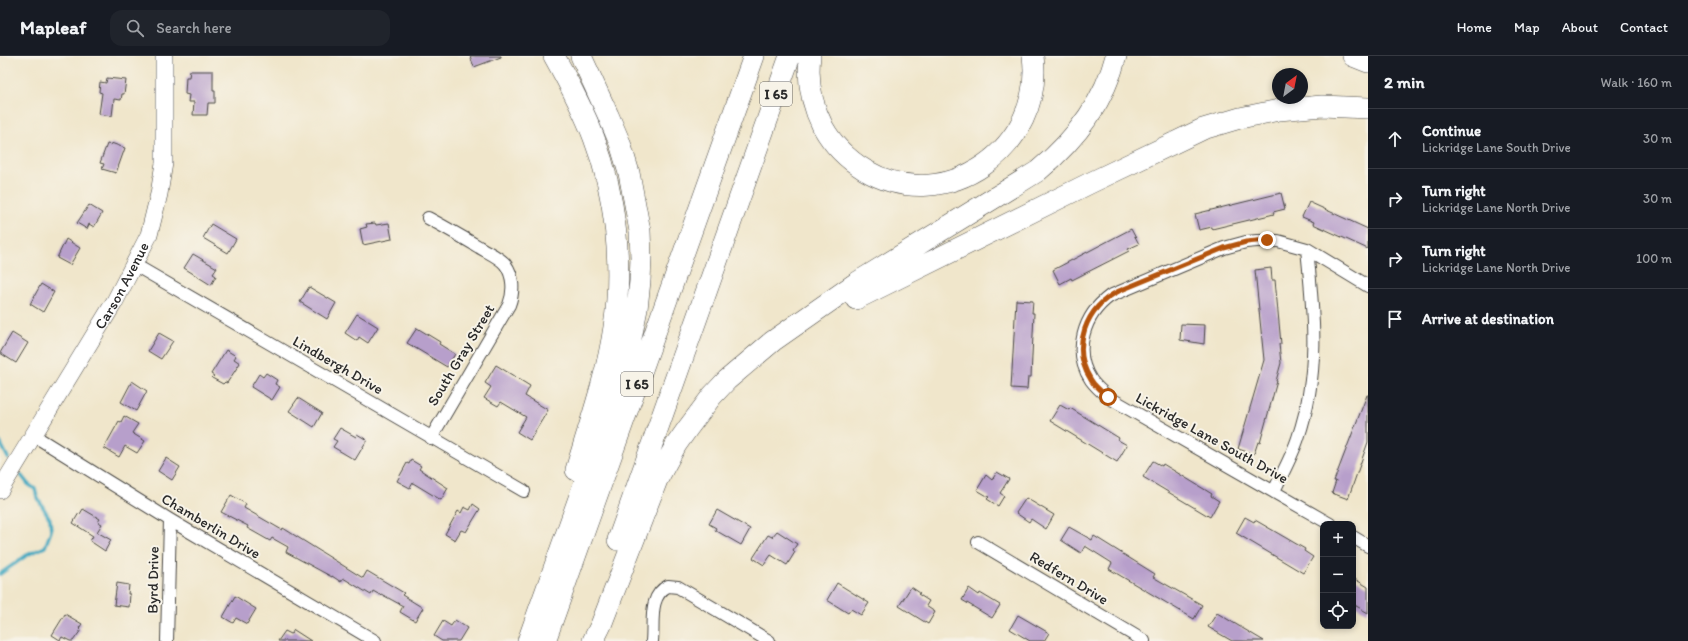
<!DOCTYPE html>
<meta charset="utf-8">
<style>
:root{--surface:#171b24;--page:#20242c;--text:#f1f3f6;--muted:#9ea1a6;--line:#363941}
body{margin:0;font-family:Itim,sans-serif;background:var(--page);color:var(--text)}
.controls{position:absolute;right:12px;bottom:12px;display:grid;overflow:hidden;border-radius:8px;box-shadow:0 2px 6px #0003}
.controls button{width:36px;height:36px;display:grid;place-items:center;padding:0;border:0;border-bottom:1px solid var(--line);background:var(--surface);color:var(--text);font:20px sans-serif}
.compass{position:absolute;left:1272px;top:12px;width:36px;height:36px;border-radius:50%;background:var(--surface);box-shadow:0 2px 6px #0003;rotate:32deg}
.stop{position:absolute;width:12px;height:12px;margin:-9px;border:3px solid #b45309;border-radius:50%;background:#fff}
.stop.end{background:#b45309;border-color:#fff;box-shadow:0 1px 4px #0008}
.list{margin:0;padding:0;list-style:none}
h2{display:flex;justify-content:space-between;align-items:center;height:52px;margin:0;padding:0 16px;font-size:17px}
h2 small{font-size:13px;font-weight:400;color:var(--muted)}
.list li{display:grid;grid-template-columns:26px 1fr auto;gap:12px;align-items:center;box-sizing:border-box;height:60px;padding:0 16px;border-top:1px solid var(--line)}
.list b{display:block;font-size:15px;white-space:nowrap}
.list p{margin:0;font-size:13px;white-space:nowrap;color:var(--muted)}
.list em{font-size:13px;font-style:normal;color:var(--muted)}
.icon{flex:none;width:22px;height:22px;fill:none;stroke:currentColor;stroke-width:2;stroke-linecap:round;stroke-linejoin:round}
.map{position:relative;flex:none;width:1368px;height:585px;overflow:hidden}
header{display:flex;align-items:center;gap:24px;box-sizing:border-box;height:56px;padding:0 20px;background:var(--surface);border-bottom:1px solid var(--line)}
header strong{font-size:19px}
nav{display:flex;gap:22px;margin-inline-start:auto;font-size:14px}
.search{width:280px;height:36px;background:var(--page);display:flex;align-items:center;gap:10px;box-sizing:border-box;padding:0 14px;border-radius:12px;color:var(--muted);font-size:15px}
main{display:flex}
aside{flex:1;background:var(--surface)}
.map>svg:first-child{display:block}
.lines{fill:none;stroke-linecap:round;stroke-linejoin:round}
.stream{stroke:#41a9c1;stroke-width:3.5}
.building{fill:#b79fcb}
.street-casing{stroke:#494743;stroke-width:14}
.secondary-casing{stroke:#494743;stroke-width:18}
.highway-casing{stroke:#494743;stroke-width:22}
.street{stroke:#fff;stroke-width:12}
.secondary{stroke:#fff;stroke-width:17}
.highway{stroke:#fff;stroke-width:21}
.route{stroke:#b45309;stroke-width:5}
.labels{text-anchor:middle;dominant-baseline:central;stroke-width:4;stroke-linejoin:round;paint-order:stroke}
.shield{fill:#f7f3e8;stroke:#686764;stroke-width:1}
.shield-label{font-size:14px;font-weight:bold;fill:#2b2b2b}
.street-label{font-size:15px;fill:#2b2b2b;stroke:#f7f3e8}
</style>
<header>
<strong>Mapleaf</strong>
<div class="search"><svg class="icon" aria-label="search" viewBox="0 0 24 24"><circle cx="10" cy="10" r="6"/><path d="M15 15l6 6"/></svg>Search here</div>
<nav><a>Home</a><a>Map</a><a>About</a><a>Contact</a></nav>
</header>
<main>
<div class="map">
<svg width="1368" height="585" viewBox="0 0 1368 585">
<rect width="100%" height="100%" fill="#f7f3e8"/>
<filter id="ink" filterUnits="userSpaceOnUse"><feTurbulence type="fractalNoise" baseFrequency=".025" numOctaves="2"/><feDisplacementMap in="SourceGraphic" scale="8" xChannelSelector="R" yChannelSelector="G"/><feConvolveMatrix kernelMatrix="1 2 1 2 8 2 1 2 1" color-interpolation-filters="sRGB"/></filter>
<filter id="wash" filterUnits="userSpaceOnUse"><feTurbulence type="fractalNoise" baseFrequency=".012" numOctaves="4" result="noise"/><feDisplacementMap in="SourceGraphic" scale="16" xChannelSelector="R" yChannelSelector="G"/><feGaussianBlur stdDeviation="0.9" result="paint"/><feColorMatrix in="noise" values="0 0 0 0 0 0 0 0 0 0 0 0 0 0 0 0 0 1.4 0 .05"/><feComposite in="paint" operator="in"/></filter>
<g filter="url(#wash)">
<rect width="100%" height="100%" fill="#f0e6cb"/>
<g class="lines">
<path class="stream" d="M0,386l8,16
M0,518l27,-19 18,-8 6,-16 -1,-12 -13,-22 -2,-8 -7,-5 -7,-9"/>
</g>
<g id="blocks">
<path class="building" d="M470,0h31v1l-27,10z
M190,15h23v20h2v12h-7l-1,12h-14l1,-13h-6l1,-7 -4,-1 1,-17h3z
M107,22l19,2 -2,14h-2l-1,6 -7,-1 -2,17 -13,-2 3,-21 -3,-1 1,-10 6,1z
M111,87l14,5 -9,25 -14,-4 2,-5 -4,-1 7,-19 4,1z
M1281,137l4,16 -12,3 1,2 -62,15v-2l-13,3 -4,-16z
M1309,146l59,27v20l-55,-25 1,-2 -12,-5z
M89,149l13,8 -8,14 -5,-3 -2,5 -10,-6z
M375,167l1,2 13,-2 3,16 -29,6 -3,-16 7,-2 -1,-3z
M211,168l25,15 -8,14 -25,-15z
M1131,173l8,15 -11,5 1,2 -57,29 -1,-2 -11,6 -7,-14z
M66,183l14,9 -10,17 -13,-7z
M193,198l24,14 -4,6 3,2 -5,9 -27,-17z
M1271,212l1,12h3l6,64h-2l2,19 -5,18h1l-17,62 -2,-1 -4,12 -16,-5 26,-89 -9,-90z
M41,228l13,8 -11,20 -13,-8z
M309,231l27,16 -9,16 -27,-17z
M1016,244l17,1 -1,12h2l-3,64h-3l-1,12 -16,-1z
M357,258l21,13 -10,16 -9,-6 -2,4 -12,-8z
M1181,268l24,1 -1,19 -24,-4z
M417,272l23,14 -1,2 16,10 -8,13 -40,-24z
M12,277l16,10 -12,20 -16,-10z
M159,277l14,8 -12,18 -13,-8z
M226,294l10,6 -2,3 6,4 -13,20 -2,-1 -2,2 -11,-6 2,-2 -3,-2z
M496,309l34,21 -5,10 23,14 -18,30 -13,-8 9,-15 -25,-15 -3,4 -14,-8 7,-11 -6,-4z
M266,317l11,7 -2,4 5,3 -8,13 -21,-13 8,-13 4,3z
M132,325l15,10 -11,20 -15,-9z
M1367,339h1v47l-20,57 -16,-6 4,-12h-2z
M298,342l24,15 -8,14 -25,-16z
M1060,349l9,5 1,-2 49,30 -1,2 9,5 -10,17 -67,-41z
M124,360l14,8 -6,9 13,8 -8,12 -12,-7 -6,11 -15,-9 15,-27 2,1z
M340,372l16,9 1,-3 10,6 -12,20 -22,-13 4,-6 -4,-2z
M166,402l14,9 -8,13 -14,-9z
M411,404l10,6 -2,3 29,19 -7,12 -28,-17 -3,5 -13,-7 10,-18 2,1z
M1153,405l9,5 1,-2 49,30 -1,2 8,5 -9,16 -67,-40z
M997,416l12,7 -9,14 4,3 -6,10 -11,-7 2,-2 -12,-7 9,-15 6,5z
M231,439l15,9 -2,4 38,22 1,-2 80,50 4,-7 37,22 -2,2 21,13 -8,13 -15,-9 3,-6 -22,-12 -1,1 -7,-4 -2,4 -28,-17 -2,4 -9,-6v1l-46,-25 2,-5 -16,-9 -2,3 -23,-13 1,-2 -27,-14z
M1026,442l28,17 -8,14 -15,-10 -2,3 -13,-9z
M473,448l7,5 -14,23 -5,-2 -6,10 -10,-6 13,-23 3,2 3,-6 6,3z
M83,453l17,10 -2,3 4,2 -5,8 14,8 -6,11 -15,-10 3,-5 -20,-13 6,-10 1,1z
M717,454l33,19 -9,16 -26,-15 1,-2 -7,-4z
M1245,461l9,5 1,-2 50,29 -1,2 9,6 -10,16 -67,-40z
M1069,471l23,13 2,-4 61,38 -2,3 49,28 -8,14 -85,-50 3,-6 -27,-17 -4,7 -20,-13z
M777,475l20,13 -4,6 2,2 -8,13 -16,-10 -7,10 -11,-7 15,-23 4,2z
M1353,522l15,9v26l-15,-9z
M117,527l12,2 -1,9h2l-1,13 -15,-2z
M837,527l32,20 -8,12 -10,-6 -3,4 -21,-13z
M911,531l9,6 -2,1 11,7 -3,5 9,6 -7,12 -29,-18z
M969,532l10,7 1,-2 20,12 -8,13 -30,-18z
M235,540l21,13 -9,15 -11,-6 -3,5 -10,-6z
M1217,557l47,28h-32l-24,-14z
M65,558l17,10 -3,4 2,2 -8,11h-3l-8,-4 -2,3 -8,-5z
M1018,559l31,18 -5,8h-14l-20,-12z
M455,564l12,8 -8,13h-17l-8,-5 9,-15 8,5z
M294,574l17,11h-33l7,-10 6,3z"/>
</g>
</g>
<g filter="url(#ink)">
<use href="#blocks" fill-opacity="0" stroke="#494743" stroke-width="1"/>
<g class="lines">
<g class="street-casing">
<path id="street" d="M428,162c17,9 34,19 51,29 8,5 20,10 26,17 9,12 9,28 4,41l-78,133
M135,209l389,226
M33,379l137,85 205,121
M1274,435c8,-17 18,-35 24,-53 22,-65 16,-122 9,-189
M1330,468l-222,-127c-6,-5 -12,-10 -17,-17 -19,-29 -7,-65 19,-84l114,-48 22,-6 11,-1h21l29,8 61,37
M1353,481l15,9
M978,486l166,99
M167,585l3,-121
M652,585c2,-19 -4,-45 16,-55l10,1 91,54"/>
</g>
<g class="secondary-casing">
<g id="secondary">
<path id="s1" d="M0,434l115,-189 34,-66 10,-41 5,-31v-107"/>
</g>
</g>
<g class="highway-casing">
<path id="highway" d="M554,0c15,27 29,53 40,82 22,57 29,128 20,189 -7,48 -24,96 -38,143
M810,0c-3,24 2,49 13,71 10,18 24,32 42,43 81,48 180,-23 168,-114
M1353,0l15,6
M856,243l232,-115 115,-55 37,-11 39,-8 43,-4 46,2
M618,484l172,-484
M528,585l96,-269 13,-63 3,-28 1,-23 -1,-27 -11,-58 -9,-30 -12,-28 -27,-59
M545,585l209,-585
M593,585l8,-16 56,-145 19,-35 12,-17 24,-32 15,-16 46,-39 83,-58 182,-112c37,-31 66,-68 78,-115"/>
</g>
<use href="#street" class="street"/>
<use href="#secondary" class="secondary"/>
<use href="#highway" class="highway"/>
</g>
</g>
<g class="lines" filter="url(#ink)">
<path class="route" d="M1108,341c-6,-5 -13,-10 -17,-17 -21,-33 -5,-73 28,-89l105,-43 22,-6 21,-2"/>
</g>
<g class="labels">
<g class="shield">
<rect x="760" y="26" width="32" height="24" rx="3"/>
<rect x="621" y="316" width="32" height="24" rx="3"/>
</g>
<g class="shield-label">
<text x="776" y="38">I 65</text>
<text x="637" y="328">I 65</text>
</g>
<g class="street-label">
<text stroke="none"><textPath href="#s1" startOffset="238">Carson Avenue</textPath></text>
<text transform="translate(461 299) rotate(-59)">South Gray Street</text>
<text transform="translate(338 309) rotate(30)">Lindbergh Drive</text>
<text transform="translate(1212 382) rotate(29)">Lickridge Lane South Drive</text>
<text transform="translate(211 470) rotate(31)">Chamberlin Drive</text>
<text transform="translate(1069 522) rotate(31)">Redfern Drive</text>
<text transform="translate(153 524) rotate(-89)">Byrd Drive</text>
</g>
</g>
</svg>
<div class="controls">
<button>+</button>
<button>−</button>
<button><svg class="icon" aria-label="locate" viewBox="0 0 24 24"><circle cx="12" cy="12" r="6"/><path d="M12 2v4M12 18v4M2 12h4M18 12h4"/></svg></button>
</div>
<svg class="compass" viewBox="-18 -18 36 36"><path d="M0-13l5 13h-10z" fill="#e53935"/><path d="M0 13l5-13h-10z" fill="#9ea1a6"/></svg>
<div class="stop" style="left:1108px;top:341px"></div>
<div class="stop end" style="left:1267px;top:184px"></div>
</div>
<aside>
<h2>2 min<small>Walk · 160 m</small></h2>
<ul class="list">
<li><svg class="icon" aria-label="ahead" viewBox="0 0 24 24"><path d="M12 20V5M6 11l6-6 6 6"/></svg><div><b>Continue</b><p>Lickridge Lane South Drive</p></div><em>30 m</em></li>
<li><svg class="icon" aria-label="right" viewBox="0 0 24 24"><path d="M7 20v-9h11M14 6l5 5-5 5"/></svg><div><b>Turn right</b><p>Lickridge Lane North Drive</p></div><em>30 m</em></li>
<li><svg class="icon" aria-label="right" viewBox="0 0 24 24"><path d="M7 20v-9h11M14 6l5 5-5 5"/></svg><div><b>Turn right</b><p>Lickridge Lane North Drive</p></div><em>100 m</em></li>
<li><svg class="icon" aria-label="arrive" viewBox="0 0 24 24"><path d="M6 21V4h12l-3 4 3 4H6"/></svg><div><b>Arrive at destination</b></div></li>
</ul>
</aside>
</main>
